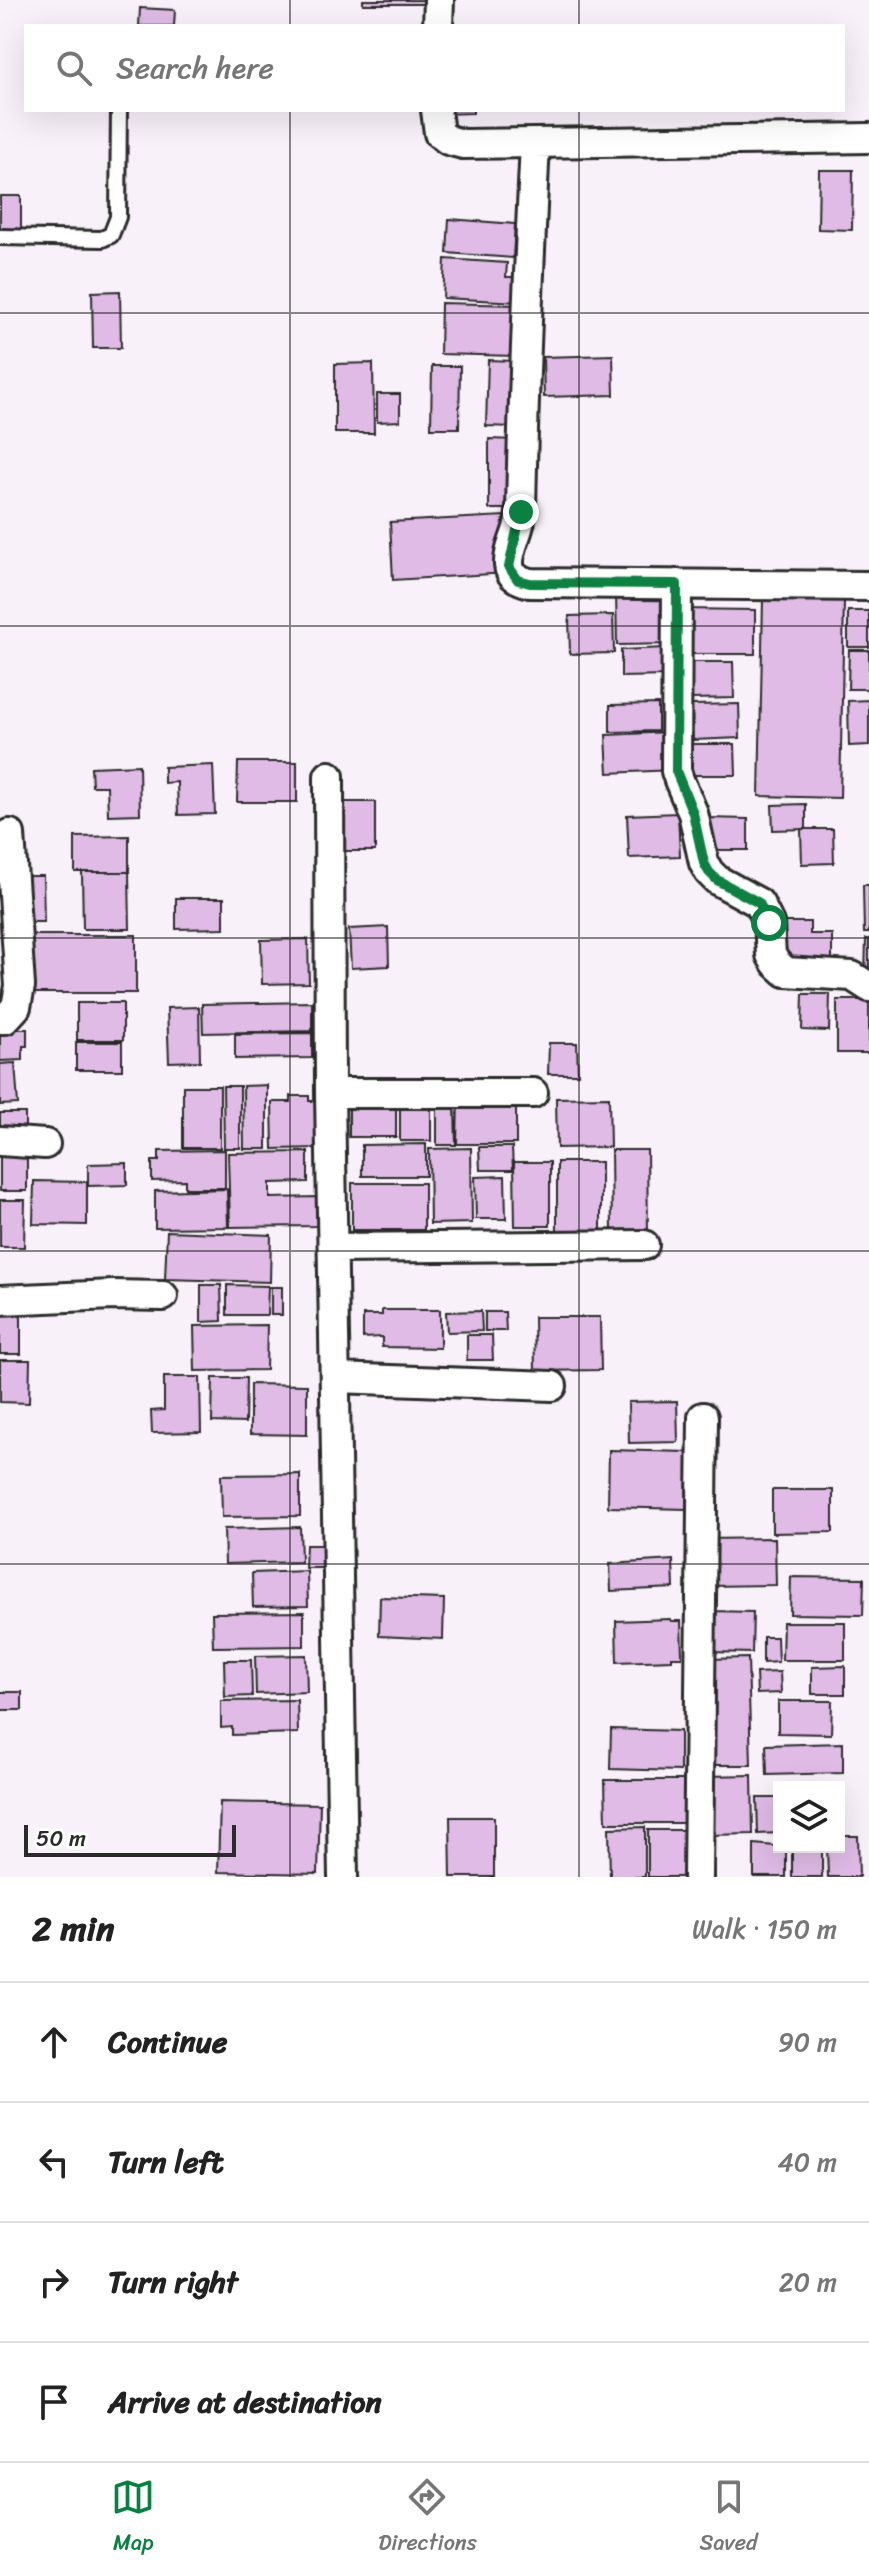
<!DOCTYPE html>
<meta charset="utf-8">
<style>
:root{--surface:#fff;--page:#f2f2f2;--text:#222;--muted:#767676;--line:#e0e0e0;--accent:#0b8043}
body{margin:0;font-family:Sriracha,sans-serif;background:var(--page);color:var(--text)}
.controls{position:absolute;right:24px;bottom:24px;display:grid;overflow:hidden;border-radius:0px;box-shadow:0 8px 32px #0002}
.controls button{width:72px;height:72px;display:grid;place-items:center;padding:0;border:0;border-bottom:2px solid var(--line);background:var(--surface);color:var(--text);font:40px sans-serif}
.scale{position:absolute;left:24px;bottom:20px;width:212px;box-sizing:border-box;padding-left:8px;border:4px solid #2b2b2b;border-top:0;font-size:22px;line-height:28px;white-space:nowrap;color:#2b2b2b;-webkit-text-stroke:6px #fff;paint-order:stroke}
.stop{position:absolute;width:24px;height:24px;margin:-18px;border:6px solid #0b8043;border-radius:50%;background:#fff}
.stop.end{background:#0b8043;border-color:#fff;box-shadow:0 2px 8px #0008}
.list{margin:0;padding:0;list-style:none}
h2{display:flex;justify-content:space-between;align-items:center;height:104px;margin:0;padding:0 32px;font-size:34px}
h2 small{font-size:26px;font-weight:400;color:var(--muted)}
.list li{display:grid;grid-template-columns:52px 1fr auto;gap:24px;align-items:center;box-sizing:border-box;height:120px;padding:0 32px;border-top:2px solid var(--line)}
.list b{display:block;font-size:30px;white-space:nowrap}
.list em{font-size:26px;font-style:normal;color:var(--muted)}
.icon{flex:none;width:44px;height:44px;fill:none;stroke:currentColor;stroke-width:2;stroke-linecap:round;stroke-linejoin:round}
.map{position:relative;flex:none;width:869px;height:1877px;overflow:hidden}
.search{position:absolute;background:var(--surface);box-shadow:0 8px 32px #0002;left:24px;right:24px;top:24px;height:88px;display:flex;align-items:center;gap:20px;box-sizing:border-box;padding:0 28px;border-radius:0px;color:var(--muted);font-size:30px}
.sheet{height:584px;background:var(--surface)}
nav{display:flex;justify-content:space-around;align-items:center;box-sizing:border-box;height:112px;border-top:2px solid var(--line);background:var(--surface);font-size:22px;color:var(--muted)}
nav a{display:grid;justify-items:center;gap:4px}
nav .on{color:var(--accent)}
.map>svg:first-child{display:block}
.building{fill:#dfbbe6;stroke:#2b2b2b;stroke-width:2}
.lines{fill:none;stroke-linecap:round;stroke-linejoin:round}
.service-casing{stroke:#2b2b2b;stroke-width:20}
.minor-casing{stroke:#2b2b2b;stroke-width:34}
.service{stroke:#fff;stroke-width:14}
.minor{stroke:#fff;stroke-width:28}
.route{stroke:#0b8043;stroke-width:10}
.grid{fill:none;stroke:#2b2b2b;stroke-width:2;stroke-opacity:0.55}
</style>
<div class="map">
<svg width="869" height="1877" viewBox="0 0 869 1877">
<rect width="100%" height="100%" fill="#f9f1fa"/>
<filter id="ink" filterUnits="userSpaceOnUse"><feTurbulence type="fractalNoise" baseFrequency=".0125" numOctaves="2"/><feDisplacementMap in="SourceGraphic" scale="16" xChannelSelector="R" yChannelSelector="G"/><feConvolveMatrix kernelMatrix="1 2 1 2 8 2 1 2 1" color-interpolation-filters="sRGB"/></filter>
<g filter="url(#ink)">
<path class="building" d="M363,0h62v4h-62z
M140,8l35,2 -1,16h-35z
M442,110h31v3l-31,1z
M819,170h34l-1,60 -34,-1z
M0,196h21v38h-21z
M449,219l66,5 -2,34 -66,-5z
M445,259l62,4 -1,14h16l-2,25 -77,-4z
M120,291l1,57h-28l-1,-56z
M441,303l76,2 -1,51 -76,-2z
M613,355l1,40 -70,2 -1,-40z
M488,360l27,1 -1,66 -28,-1z
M373,363l1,70h-39v-69z
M432,366h28l-1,62h-28z
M377,394h23v27l-23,1z
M489,439l26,1 1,69h-27z
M505,516l2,57 -114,7 -3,-58z
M648,591v8h25l1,45 -57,1 -1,-53z
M763,599l81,2 -4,197 -81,-2z
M680,609l75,1v44h-75z
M848,611h21v36h-21z
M613,615l1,38 -44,1 -1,-38z
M666,648l1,28 -46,1v-27z
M849,650h20v39h-21z
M692,662h41l1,36 -42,1z
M869,700v45l-20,1 -1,-45z
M658,704v27l-48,1v-27z
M739,704l1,34 -47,2 -1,-35z
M671,732l2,38 -65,3 -2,-38z
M690,744h45l1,31h-46z
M238,762h59v40h-60z
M139,765l1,49 -32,1 -1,-29h-15l-1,-19z
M213,765l2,49 -37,1 -1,-33 -13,1v-16z
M335,802h40v49h-40z
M806,804v25l-33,1 -1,-25z
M678,813l2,43 -51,2 -2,-43z
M706,818l42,1v31h-42z
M801,829h32l1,34 -32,1z
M129,836v36h-54v-35z
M82,872h47l1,57h-47z
M21,876h22l1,46h-22z
M863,885h6v48h-5z
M176,898h48v30l-48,1z
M784,922h26v12h22v32l-57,-7 9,-23z
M388,927l1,39 -38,2 -2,-39z
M23,935h113v58h-113z
M308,939l1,44 -47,1 -1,-44z
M866,939h3v37h-4z
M803,994h27l-1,37 -27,-1z
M837,1000h32v53h-32z
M312,1002v29l-109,2 -1,-29z
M77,1003h46v37h-46z
M199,1007l1,54 -31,1 -2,-54z
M0,1020l14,9h13v17h-4v14l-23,1z
M312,1033v25l-77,1v-25z
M76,1042h46v28h-46z
M549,1043h28l1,31h-30z
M15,1063l3,41 -18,1v-41z
M267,1085v64h-23l-1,-63z
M183,1086h37v62h-37z
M223,1086h17v62h-16z
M431,1095v46h-31v-45z
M291,1096h18v5h10l1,47 -47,1 -1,-47h19z
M349,1097h47v40h-47z
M609,1097l1,50 -53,1 -1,-50z
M458,1098h58v46h-59z
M455,1104l1,41h-19v-40z
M0,1113h25v31h-25z
M426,1144v32h-64v-31z
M479,1147h33l1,23h-33z
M471,1148l1,75 -42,1 -1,-75z
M225,1150v38h-40v-8l-33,1v-20h7v-10z
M611,1150h36l1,81h-36z
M308,1152v30l-38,1v15l48,-1v29l-88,1 -2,-74z
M0,1156h27v35h-27z
M514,1162h36v64h-35z
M557,1162h44v69h-44z
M127,1163v22l-39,1v-22z
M505,1176l1,43h-30l-1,-42z
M34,1181l53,1v43l-54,-1z
M352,1183h72v47h-72z
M227,1189l1,38 -73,1v-37z
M0,1200h25l-1,47h-24z
M167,1231l104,4 -1,47 -105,-3z
M201,1285h20l1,36 -21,1z
M227,1285l41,1 -1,29h-40z
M271,1287h11v28h-11z
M382,1310h58v38l-58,-1v-10l-19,1v-23h19z
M481,1311l1,20 -35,1 -1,-20z
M0,1312l21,1v41h-21z
M485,1312h20l1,19h-21z
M534,1317h66l1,53 -66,1z
M267,1325l-1,45 -71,1 -1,-45z
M467,1335h25l1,25h-26z
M0,1360h30l-1,43 -29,-1z
M164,1377h36l1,55 -49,1 -1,-22 13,-1z
M213,1378h33l-1,45 -33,-1z
M250,1384l57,1v50l-57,-1z
M677,1401l1,41 -49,1 -1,-41z
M609,1450l79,2 -2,57 -78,-2z
M300,1474v42l-78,1 -1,-42z
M772,1490h61v42l-61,1z
M300,1527l1,35 -76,2 -1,-35z
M775,1538l1,47 -70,1 -1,-47z
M306,1545h22v23h-23z
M673,1560l1,28 -63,3 -1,-27z
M307,1571l1,35 -55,1 -1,-34z
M791,1577l73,1 -1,37 -73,-1z
M380,1597l64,2 -1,40 -64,-3z
M711,1611l42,1 -1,41 -43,-1z
M304,1612v34l-91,1 -1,-34z
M670,1619l1,2h10l1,36h-10v3l-55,2 -1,-41z
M783,1622h62v38h-63z
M763,1637h14l1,25 -15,1z
M306,1655l1,37 -51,2 -1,-38z
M748,1658l3,107h-41l-3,-106z
M224,1660h27l1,36 -27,1z
M845,1666v28h-33v-27z
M780,1672l1,21 -24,1 -1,-21z
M0,1692h22v18h-22z
M297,1700l1,33 -66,2v-8l-11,1v-27z
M778,1701h54l-1,33 -53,-1z
M611,1729l69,2v40l-70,-2z
M843,1743v30l-76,2 -1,-30z
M752,1775l1,59 -45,1 -1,-59z
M605,1780h80v43h-79z
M757,1798h22v35l-21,1z
M220,1802l100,2 -2,70 -100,-2z
M450,1817h44v60h-43z
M645,1827v50h-35l-1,-49z
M648,1830h38l1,47h-39z
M839,1836h19l1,41h-31l-1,-30h12z
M754,1844l32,3v30h-32z
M792,1847h30v30h-30z"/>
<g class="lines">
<g class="service-casing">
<path id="service" d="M0,237l102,2 9,-4 7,-18 1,-107"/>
</g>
<g class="minor-casing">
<path id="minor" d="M438,26l1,-26
M436,110l3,23 9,7 15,4 406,-6
M535,144c-6,123 -12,245 -14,368 0,18 -13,35 -12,53 1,12 10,15 21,18l339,3
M677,584l-1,187 3,9 14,33 11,50 5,9 8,8 42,23 10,20 2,32 5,8 10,9 66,4 17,11
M329,776l1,317 13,784
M0,1019h5l11,-12 4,-21 -10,-152
M330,1093h203
M0,1141l45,3
M334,1248l310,-3
M0,1300l113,-5 50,1
M336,1378l216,8
M698,1877l5,-460"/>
</g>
<use href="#service" class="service"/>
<use href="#minor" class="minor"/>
</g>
</g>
<g class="lines" filter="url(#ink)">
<path class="route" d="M521,512l-12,55 9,13 12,3 147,1 -1,187 17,42 11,50 5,9 8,8 42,23 10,20"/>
</g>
<path class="grid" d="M290,0v26M579,0v26M290,110v1767M579,110v1767M0,313h869M0,626h869M0,938h869M0,1251h869M0,1564h869"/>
</svg>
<div class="controls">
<button><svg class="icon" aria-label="layers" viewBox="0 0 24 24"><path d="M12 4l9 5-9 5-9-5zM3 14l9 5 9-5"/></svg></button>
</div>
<div class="scale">50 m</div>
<div class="stop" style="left:769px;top:923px"></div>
<div class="stop end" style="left:521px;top:512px"></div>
<div class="search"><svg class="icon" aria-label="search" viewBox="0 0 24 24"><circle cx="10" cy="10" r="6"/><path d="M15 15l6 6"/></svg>Search here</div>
</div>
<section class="sheet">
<h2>2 min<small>Walk · 150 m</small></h2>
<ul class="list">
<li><svg class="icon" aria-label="ahead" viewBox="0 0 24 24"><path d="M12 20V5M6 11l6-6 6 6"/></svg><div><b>Continue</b></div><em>90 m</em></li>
<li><svg class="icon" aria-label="left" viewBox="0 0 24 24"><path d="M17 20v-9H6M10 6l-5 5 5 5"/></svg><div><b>Turn left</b></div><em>40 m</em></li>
<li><svg class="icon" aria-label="right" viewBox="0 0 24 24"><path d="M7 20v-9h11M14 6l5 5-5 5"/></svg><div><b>Turn right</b></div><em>20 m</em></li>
<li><svg class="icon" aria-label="arrive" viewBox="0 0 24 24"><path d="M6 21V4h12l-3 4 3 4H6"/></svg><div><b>Arrive at destination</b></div></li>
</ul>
</section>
<nav>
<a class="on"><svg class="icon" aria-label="map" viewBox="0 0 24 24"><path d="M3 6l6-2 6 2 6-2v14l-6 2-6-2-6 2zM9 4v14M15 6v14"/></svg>Map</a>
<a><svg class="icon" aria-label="directions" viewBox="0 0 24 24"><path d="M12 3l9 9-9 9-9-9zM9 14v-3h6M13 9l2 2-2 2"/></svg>Directions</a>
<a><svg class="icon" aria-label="saved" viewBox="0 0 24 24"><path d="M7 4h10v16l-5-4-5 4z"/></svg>Saved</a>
</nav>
